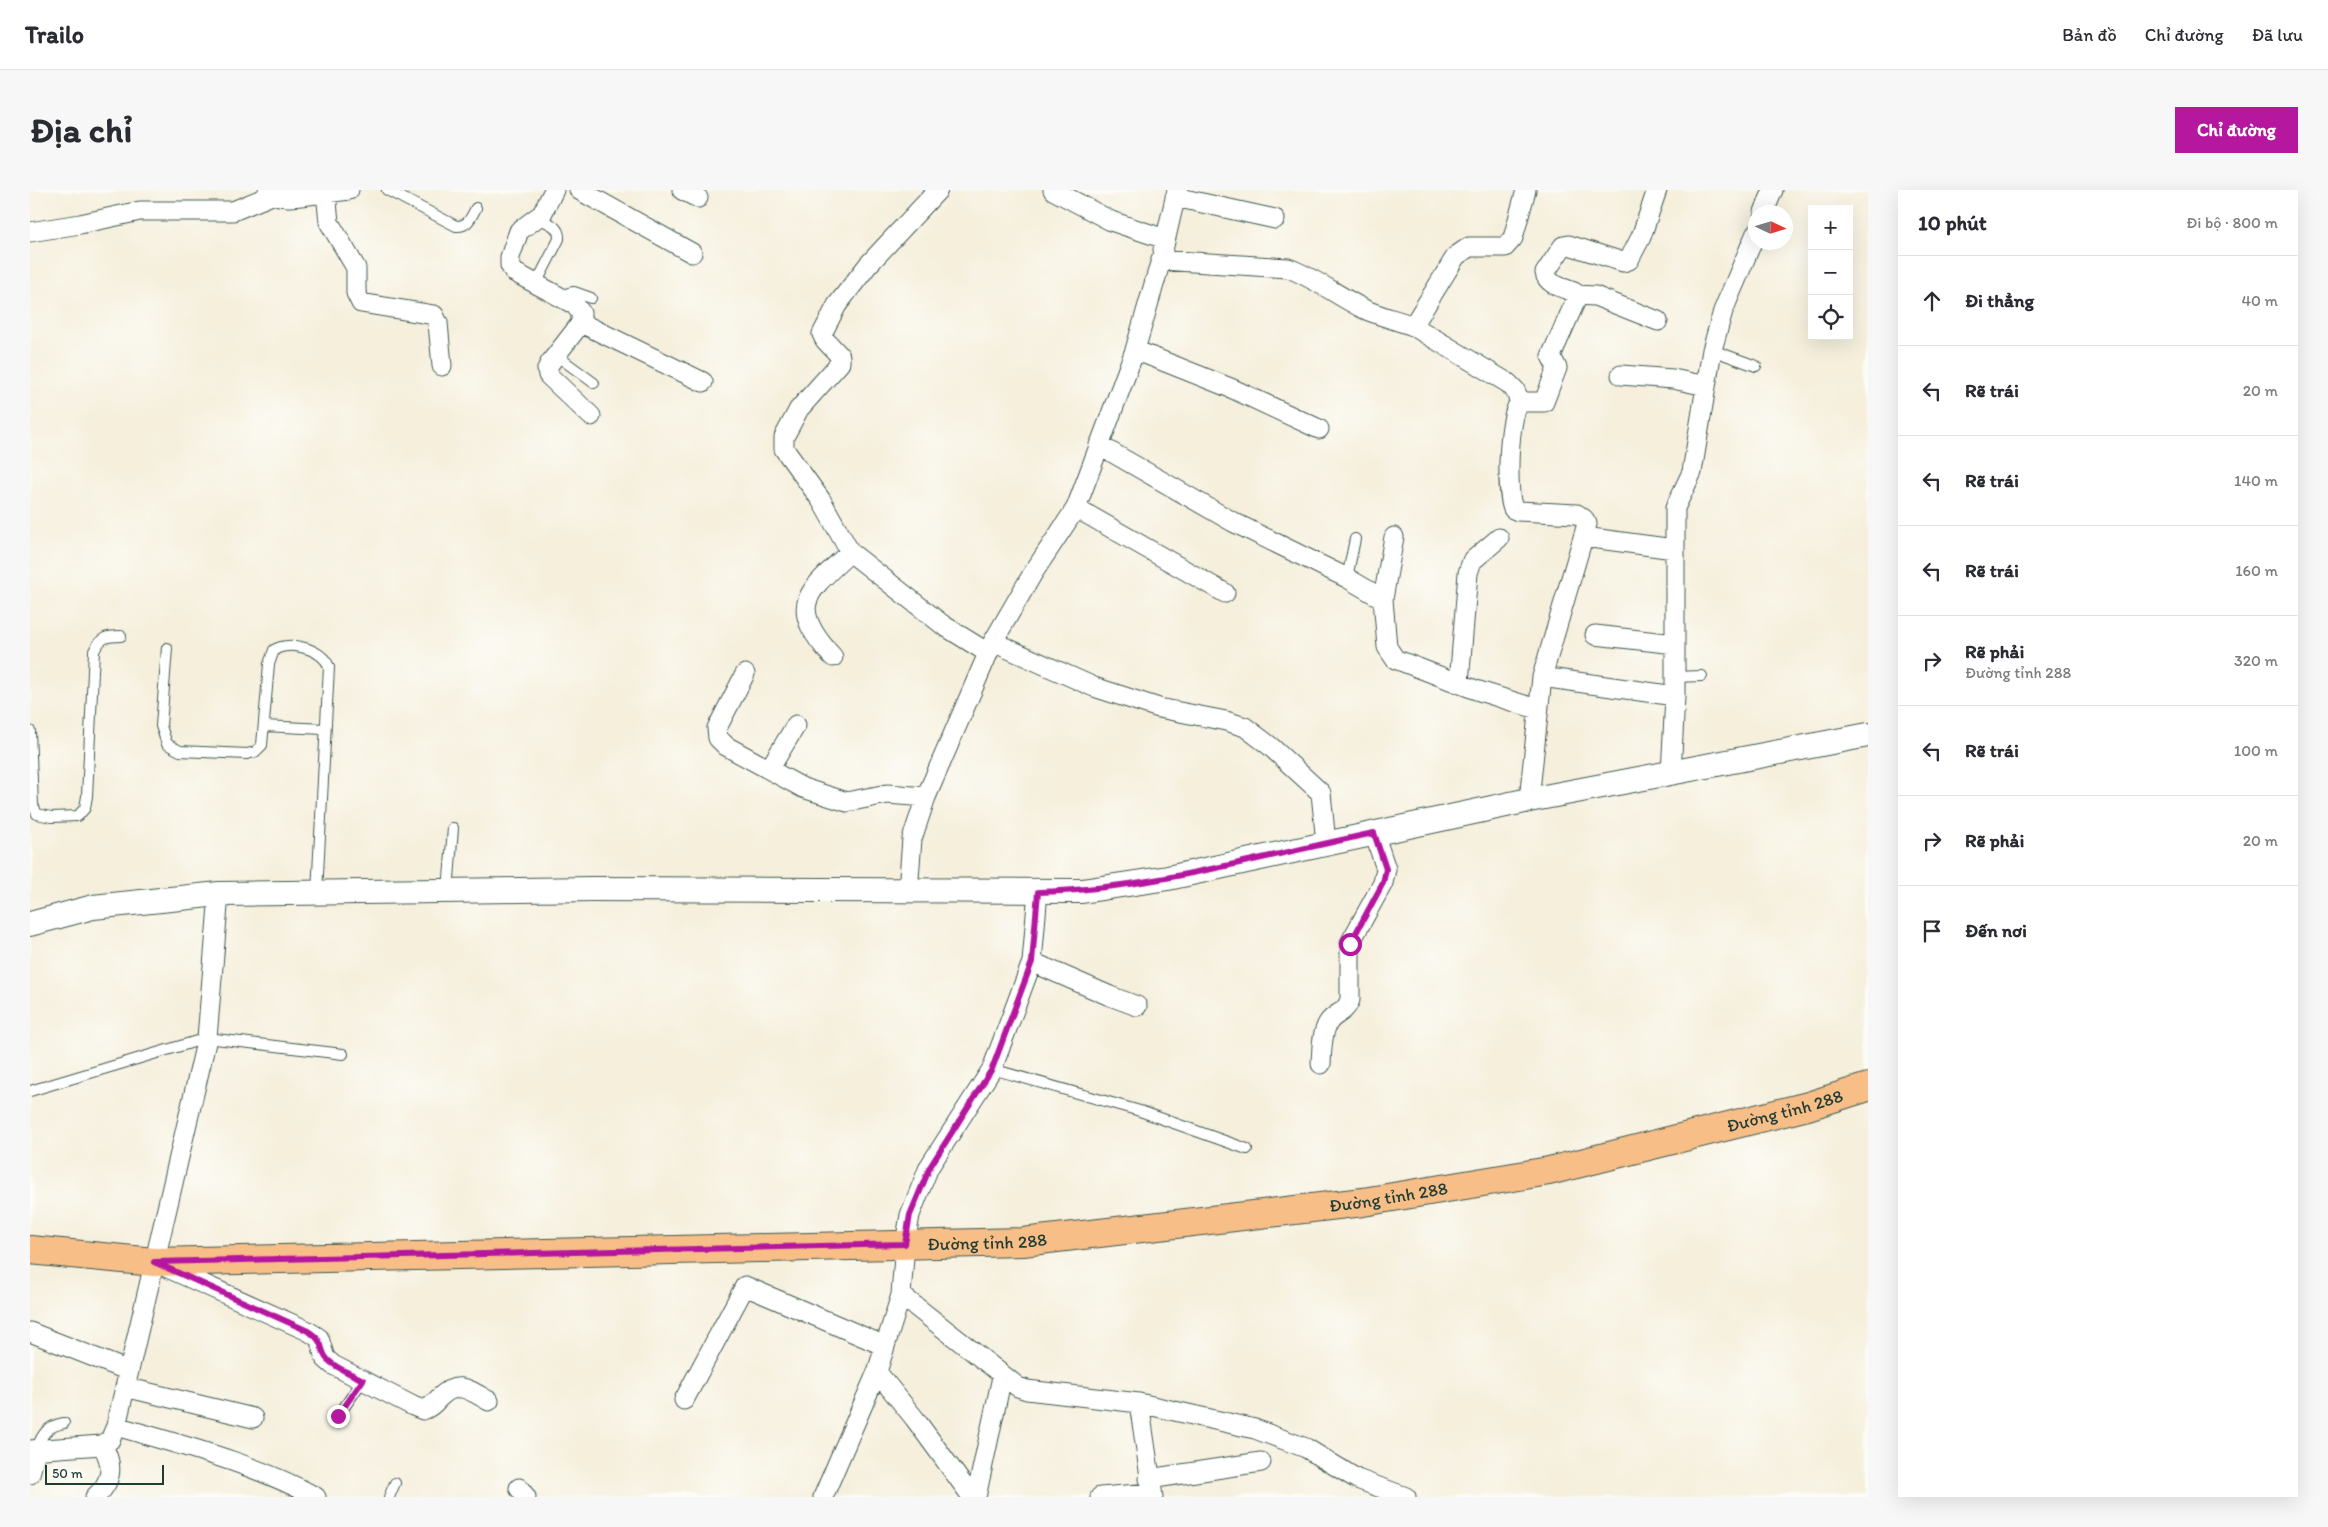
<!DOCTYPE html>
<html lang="vi">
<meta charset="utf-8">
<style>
:root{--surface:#fff;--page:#f7f7f7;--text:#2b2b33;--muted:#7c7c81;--line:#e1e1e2;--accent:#b5179e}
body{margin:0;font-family:Itim,sans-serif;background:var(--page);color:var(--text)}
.controls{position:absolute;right:15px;top:15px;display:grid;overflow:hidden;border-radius:0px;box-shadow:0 5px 20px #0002}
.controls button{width:45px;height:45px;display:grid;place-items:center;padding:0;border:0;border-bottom:1px solid var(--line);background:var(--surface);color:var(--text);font:25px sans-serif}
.compass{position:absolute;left:1718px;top:15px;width:45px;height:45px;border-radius:50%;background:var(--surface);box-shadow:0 5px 20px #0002;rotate:94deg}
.scale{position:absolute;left:15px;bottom:12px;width:119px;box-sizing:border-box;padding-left:5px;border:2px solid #1f3d34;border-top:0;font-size:14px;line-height:18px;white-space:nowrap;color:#1f3d34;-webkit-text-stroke:4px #fdfcf7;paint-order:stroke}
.stop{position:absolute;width:15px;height:15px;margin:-11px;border:4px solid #b5179e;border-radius:50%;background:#fff}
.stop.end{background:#b5179e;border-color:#fff;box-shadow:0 1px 5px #0008}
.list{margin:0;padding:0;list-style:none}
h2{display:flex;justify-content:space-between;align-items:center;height:65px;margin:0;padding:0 20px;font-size:21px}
h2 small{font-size:16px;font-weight:400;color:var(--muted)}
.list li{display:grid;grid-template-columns:32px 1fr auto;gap:15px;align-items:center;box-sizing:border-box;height:90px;padding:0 20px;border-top:1px solid var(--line)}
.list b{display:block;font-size:19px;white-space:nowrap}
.list p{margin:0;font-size:16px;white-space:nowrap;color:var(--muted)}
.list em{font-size:16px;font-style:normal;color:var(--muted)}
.icon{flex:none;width:28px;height:28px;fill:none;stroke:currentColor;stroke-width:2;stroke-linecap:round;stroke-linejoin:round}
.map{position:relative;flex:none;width:1838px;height:1307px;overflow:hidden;border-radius:0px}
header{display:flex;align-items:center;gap:30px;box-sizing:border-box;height:70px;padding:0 25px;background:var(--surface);border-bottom:1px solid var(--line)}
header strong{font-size:24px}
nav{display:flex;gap:28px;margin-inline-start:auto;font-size:18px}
.intro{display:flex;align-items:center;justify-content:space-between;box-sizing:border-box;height:120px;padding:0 30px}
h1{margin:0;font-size:35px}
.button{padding:12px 22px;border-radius:0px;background:var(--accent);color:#fff;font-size:18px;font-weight:700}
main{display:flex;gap:30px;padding:0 30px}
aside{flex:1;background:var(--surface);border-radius:0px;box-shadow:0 5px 20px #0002}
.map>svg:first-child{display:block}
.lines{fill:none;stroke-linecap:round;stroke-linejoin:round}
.service-casing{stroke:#3f584d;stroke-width:12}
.minor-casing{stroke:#3f584d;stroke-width:21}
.tertiary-casing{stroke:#3f584d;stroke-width:26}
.primary-casing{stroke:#3f584d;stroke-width:30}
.service{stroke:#fff;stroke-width:10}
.minor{stroke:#fff;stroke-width:19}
.tertiary{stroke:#fff;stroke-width:24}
.primary{stroke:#f7be88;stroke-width:28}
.route{stroke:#b5179e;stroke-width:6}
.labels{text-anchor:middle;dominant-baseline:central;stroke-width:4.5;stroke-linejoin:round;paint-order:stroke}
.street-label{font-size:18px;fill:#1f3d34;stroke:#fdfcf7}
</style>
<header>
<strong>Trailo</strong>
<nav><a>Bản đồ</a><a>Chỉ đường</a><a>Đã lưu</a></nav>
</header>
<div class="intro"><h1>Địa chỉ</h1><a class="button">Chỉ đường</a></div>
<main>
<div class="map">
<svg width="1838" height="1307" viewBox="0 0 1838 1307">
<rect width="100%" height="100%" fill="#fdfcf7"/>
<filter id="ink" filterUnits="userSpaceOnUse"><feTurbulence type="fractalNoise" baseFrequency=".02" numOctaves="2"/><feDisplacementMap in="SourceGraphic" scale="10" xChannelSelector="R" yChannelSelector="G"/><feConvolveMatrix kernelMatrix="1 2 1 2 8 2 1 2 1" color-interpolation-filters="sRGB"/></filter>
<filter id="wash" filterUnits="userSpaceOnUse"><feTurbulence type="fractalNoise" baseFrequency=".0096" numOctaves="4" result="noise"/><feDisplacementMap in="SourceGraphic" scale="20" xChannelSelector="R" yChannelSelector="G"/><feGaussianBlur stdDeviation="1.12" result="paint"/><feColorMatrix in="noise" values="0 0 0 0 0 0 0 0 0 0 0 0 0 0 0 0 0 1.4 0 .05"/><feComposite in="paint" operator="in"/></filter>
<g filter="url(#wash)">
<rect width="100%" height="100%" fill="#f5efdc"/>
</g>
<g filter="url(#ink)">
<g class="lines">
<g class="service-casing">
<path id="service" d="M357,0l69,36c12,1 15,-9 20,-18
M506,27c11,6 24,8 23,22l-23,45
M534,109l5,-6 5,-1 17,6
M1682,160l44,16
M526,165l38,28
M1317,388l8,-39
M137,458l-6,78 6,18 13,7 67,3 8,-2 7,-7 7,-81 5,-14c15,-10 49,-1 55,17l-12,225
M1644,487l28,-1
M234,536l60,3
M0,541l3,74 4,9 14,3 27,-1 7,-8 2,-12 7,-145c7,-14 12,-15 27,-15
M418,701l5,-63
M962,879l148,42 107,38
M0,901l177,-53 136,16
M308,1226l25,-36
M6,1260c6,-16 11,-24 28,-27
M359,1307l6,-14"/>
</g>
<g class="minor-casing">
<path id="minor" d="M238,0c13,13 41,4 58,3l3,29 27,46v25l5,10 73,12 4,8 4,43
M524,0l-12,24 -23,17 -9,26v8l4,7 61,33 6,8v10l-31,40 -3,6 1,6 43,41
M549,0l113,63
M652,0l16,8
M908,0l-70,75 -31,40 -15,29 3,6 15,16v7l-41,46 -15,28v12l37,51 29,52 93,73 45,28
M1023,0l58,31 54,18
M296,3l23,-3
M1145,7l100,22
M1734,22l9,-22
M0,42l50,-8 60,-13h93l39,-16
M1133,60l14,-60
M1546,105l19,1 63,25
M551,133l122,59
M1105,160l98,39 86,40
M1591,185l52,4 33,7
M1490,212l-5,-12 -7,-7 -95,-57 43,-70 13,-9h36l8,-9 13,-48
M1069,255l134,77 114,56 36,21 4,48 8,12 81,31 61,19
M1046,318l149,85
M1554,347l90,12
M1353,409l11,-62
M1565,445l80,9
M963,452l101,45 65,21 67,13 19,6 25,19 51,47 5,50
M803,467c-48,-52 -25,-65 17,-105
M715,484l-28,54 1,10 8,8 77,42 44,14 40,-8 39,3
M1512,487l133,19
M1429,493l9,-110 4,-12 27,-23
M740,578l26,-43
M1641,584l4,-78v-188l17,-36 20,-122 11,-39 33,-78
M1499,610l13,-123 45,-153 -3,-5 -7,-5 -59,-3 -5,-2c-7,-17 -5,-95 7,-107h24l13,-34 -6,-12 25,-56 -2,-8c-10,-4 -27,-7 -29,-19l18,-27 6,-1 54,17 6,-2 12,-23 16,-47
M878,701l4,-52 14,-42 67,-155 40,-69 43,-65 59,-158 26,-90 127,8c27,10 50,28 76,41 15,7 33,11 49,17
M1002,772l78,34 27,10
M1291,874c1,-13 0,-29 7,-41 6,-10 17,-9 22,-23v-57l33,-60 3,-14 -12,-36
M131,1075l147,66 11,7 6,20 8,7 80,41 10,4c7,-2 11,-6 16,-12 19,-19 30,-8 50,3
M871,1105l117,92 9,3 112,13 116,26 51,19 51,31 49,18
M0,1142l99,39
M847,1182l38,47 57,78
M95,1197l128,31
M654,1210l61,-114 140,60
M1109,1213l14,94
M86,1236c68,20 137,37 200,71
M0,1260l72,-5 8,-5 6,-14 91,-388 12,-144
M0,1284l6,-24
M1119,1289l112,-17
M489,1298l7,9
M65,1307c18,-16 19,-32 7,-52
M793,1307l54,-125 24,-77 4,-51 5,-29 19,-48 63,-98 40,-107 6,-71
M946,1307l26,-120
M1070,1307l52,-4"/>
</g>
<g class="tertiary-casing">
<path id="tertiary" d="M0,734l63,-17 126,-13 375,-5 488,2 86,-13 361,-78 339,-65"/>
</g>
<g class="primary-casing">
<g id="primary">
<path id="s1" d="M0,1060l124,12 869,-20 340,-40 186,-31 259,-65 60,-19"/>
</g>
</g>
<use href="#service" class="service"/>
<use href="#minor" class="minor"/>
<use href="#tertiary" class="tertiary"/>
<use href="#primary" class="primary"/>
</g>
</g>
<g class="lines" filter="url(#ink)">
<path class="route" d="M308,1226l25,-36c-11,-6 -26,-11 -35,-20 -10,-10 -1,-17 -20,-29l-154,-69 751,-18 5,-29 20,-48 62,-98 40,-107 6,-70c114,-3 225,-36 336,-59l12,36 -3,14 -33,61"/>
</g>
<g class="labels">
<g class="street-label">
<text stroke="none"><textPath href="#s1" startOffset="1768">Đường tỉnh 288</textPath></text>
<text stroke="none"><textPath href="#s1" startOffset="1362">Đường tỉnh 288</textPath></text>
<text stroke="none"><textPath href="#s1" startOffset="958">Đường tỉnh 288</textPath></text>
</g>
</g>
</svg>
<div class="controls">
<button>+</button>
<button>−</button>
<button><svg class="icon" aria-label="locate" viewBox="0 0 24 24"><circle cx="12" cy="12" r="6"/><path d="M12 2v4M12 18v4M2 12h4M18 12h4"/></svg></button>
</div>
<svg class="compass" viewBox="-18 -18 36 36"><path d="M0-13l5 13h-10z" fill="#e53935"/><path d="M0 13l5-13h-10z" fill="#7c7c81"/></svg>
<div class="scale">50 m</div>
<div class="stop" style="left:1320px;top:754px"></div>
<div class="stop end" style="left:308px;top:1226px"></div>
</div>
<aside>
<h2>10 phút<small>Đi bộ · 800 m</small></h2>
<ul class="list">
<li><svg class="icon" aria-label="ahead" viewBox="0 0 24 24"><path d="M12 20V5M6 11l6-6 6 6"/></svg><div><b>Đi thẳng</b></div><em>40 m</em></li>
<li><svg class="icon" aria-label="left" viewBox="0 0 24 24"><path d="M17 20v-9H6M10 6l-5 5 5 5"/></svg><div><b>Rẽ trái</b></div><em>20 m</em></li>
<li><svg class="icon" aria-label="left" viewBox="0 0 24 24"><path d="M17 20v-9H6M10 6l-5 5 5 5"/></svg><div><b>Rẽ trái</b></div><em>140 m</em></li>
<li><svg class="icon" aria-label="left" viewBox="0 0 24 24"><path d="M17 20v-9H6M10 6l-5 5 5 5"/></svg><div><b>Rẽ trái</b></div><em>160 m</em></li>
<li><svg class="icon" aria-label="right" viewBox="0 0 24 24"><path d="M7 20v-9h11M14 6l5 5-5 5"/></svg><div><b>Rẽ phải</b><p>Đường tỉnh 288</p></div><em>320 m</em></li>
<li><svg class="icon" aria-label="left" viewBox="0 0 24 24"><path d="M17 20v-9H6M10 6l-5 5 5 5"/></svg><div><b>Rẽ trái</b></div><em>100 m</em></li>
<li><svg class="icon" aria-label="right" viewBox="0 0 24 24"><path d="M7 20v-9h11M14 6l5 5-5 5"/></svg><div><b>Rẽ phải</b></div><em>20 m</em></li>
<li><svg class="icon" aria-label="arrive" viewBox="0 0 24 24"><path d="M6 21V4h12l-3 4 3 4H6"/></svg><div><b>Đến nơi</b></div></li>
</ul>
</aside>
</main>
